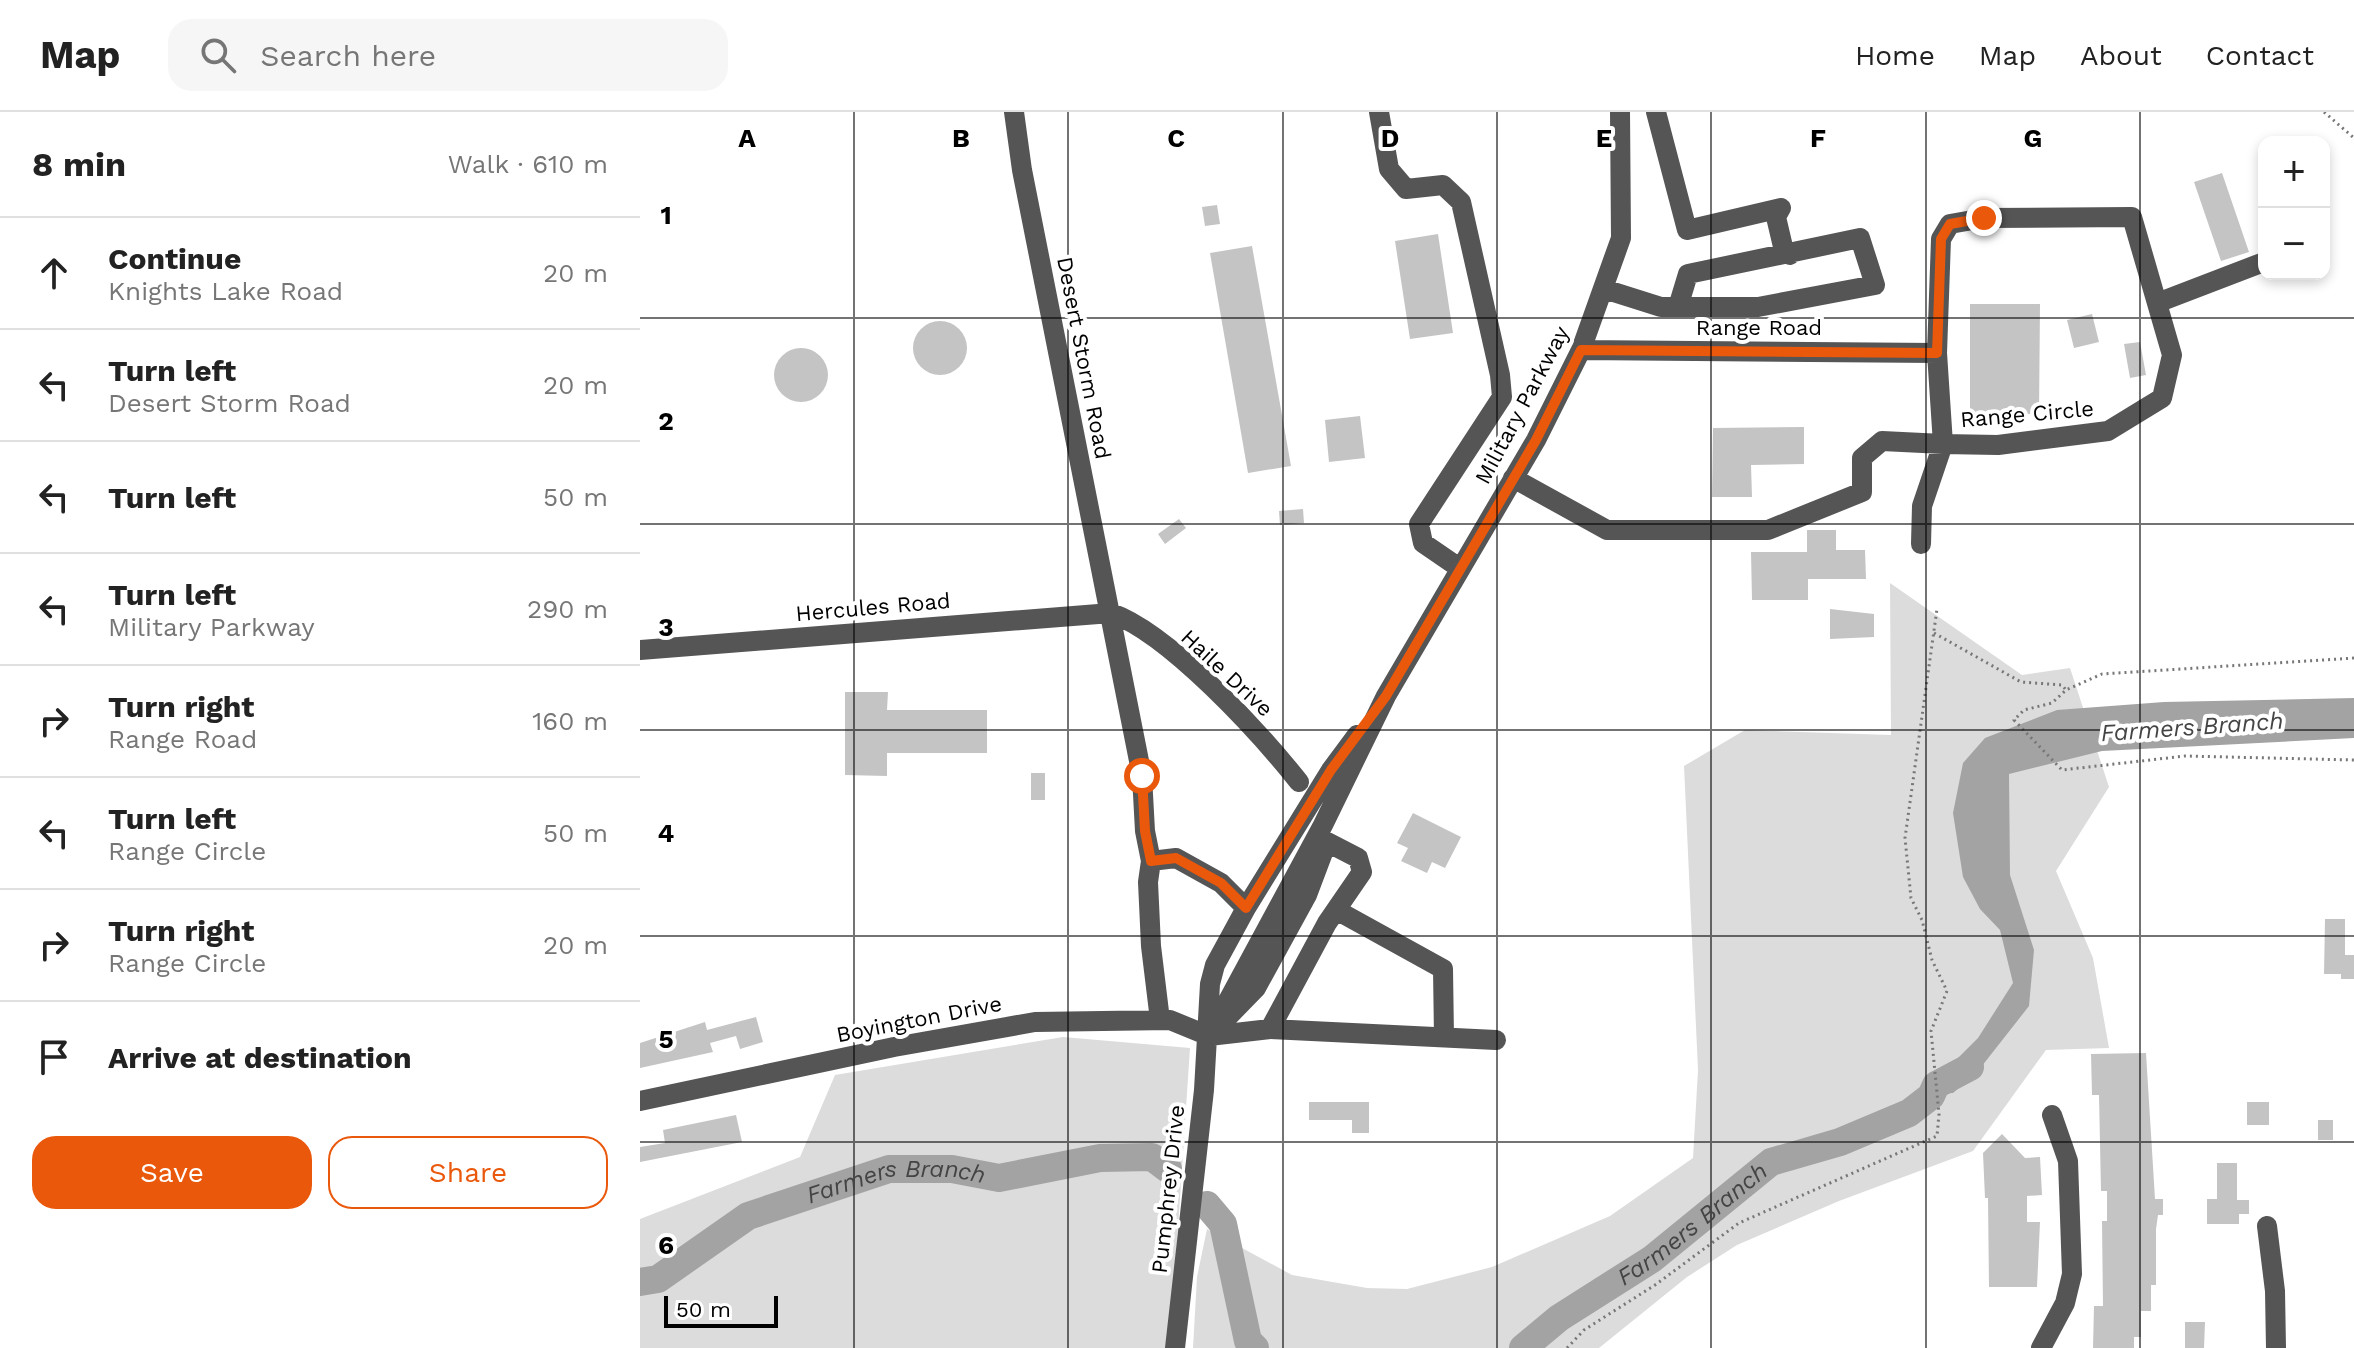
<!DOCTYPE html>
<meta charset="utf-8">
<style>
:root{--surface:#fff;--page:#f6f6f6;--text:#222;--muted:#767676;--line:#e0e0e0;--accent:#ea580c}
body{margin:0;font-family:"Work Sans",sans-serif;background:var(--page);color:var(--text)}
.controls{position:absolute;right:24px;top:24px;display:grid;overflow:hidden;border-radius:16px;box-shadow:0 4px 12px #0003}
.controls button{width:72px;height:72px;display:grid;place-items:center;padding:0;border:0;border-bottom:2px solid var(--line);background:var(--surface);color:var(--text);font:40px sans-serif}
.scale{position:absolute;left:24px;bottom:20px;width:114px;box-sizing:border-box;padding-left:8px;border:4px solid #000;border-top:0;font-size:22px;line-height:28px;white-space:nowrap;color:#000;-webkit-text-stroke:6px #fff;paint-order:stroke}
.stop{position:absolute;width:24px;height:24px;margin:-18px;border:6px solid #ea580c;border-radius:50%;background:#fff}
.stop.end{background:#ea580c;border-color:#fff;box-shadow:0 2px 8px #0008}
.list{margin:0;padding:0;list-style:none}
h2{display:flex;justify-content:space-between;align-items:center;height:104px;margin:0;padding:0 32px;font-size:34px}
h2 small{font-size:26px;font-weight:400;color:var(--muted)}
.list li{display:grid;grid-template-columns:52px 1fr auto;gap:24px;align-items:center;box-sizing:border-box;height:112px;padding:0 32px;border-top:2px solid var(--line)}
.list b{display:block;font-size:30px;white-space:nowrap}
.list p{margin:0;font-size:26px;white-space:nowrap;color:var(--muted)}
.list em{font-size:26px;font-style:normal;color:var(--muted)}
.actions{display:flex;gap:16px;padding:24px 32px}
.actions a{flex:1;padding:18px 0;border:2px solid var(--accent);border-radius:24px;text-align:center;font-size:28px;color:var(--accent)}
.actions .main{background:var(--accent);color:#fff}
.icon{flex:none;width:44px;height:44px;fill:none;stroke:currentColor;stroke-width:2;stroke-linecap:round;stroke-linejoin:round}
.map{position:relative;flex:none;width:1714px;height:1236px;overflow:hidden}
header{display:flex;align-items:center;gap:48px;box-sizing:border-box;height:112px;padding:0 40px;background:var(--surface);border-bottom:2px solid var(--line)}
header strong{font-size:38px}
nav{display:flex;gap:44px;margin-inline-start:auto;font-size:28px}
.search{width:560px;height:72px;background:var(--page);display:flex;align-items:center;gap:20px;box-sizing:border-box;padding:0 28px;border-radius:24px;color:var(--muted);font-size:30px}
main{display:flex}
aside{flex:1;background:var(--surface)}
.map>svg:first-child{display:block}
.green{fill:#dcdcdc}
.water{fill:#a3a3a3}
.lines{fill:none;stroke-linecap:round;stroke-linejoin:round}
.river{stroke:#a3a3a3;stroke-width:28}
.building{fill:#c4c4c4}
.path{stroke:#777;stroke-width:3;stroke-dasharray:2 4;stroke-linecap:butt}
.minor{stroke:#555;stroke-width:20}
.route{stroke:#ea580c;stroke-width:10}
.grid{fill:none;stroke:#000;stroke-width:2;stroke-opacity:0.55}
.labels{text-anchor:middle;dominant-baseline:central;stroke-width:8;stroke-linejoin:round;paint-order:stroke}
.street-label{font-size:22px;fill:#000;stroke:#fff}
.water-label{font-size:24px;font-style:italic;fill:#444;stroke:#fff}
.grid-label{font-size:26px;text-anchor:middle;font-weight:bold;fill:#000;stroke:#fff;stroke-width:8;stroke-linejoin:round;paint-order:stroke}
</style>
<header>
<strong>Map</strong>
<div class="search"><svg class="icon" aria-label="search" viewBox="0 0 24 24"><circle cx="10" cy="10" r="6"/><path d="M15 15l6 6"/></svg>Search here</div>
<nav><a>Home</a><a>Map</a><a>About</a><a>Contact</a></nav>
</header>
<main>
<aside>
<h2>8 min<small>Walk · 610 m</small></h2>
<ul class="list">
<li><svg class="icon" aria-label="ahead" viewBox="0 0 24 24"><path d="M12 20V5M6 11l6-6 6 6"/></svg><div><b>Continue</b><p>Knights Lake Road</p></div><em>20 m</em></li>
<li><svg class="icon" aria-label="left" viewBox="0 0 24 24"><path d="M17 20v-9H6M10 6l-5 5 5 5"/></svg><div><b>Turn left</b><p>Desert Storm Road</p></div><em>20 m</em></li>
<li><svg class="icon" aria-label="left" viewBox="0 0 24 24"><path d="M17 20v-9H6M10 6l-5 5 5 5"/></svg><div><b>Turn left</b></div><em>50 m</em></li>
<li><svg class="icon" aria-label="left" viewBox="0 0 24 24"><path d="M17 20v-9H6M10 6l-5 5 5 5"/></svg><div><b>Turn left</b><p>Military Parkway</p></div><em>290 m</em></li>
<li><svg class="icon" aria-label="right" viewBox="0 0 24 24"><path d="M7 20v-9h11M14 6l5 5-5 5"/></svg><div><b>Turn right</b><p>Range Road</p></div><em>160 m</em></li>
<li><svg class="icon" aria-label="left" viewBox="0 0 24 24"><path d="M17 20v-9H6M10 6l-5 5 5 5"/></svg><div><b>Turn left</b><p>Range Circle</p></div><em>50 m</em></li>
<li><svg class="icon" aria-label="right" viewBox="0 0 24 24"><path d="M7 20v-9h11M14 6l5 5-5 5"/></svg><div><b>Turn right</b><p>Range Circle</p></div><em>20 m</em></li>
<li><svg class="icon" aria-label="arrive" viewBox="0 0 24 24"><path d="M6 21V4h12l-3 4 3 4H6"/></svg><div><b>Arrive at destination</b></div></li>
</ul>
<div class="actions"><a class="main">Save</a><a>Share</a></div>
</aside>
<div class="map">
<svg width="1714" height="1236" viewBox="0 0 1714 1236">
<rect width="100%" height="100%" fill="#fff"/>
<path class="green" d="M1250,471l132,92 48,-7 39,119 -53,84 37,87 16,90 -63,2 -73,101 -134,50 -102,44 -50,32 -88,71h-406l4,-71 10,-48 85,46 75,13 40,1 85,-22 118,-51 83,-58 5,-88 -14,-304 61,-36 146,5z
M423,925l127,11 -20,300h-530v-129l160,-62 35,-82z"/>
<path class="water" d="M1714,586v40l-252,13 -93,23 1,101 24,75 -5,56 -51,65 -25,22 -18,1 3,-16 40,-40 35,-55 -13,-53 -20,-21 -17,-32 -10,-64 10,-50 22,-25 72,-28 107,-8z"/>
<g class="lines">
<g class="river">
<path d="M567,1093l16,19 25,117 7,7"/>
<path id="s1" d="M0,1170l18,-3 90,-63 141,-47h63l47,9 101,-20 52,-1 16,12"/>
<path id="s2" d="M883,1236l36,-30 93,-59 119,-97 69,-20 69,-29 22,-17 5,-11 34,-18"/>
</g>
</g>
<path class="building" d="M1582,61l27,79 -28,9 -27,-79z
M577,93l3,19 -15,2 -3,-19z
M798,122l15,99 -43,6 -15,-98z
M612,134l39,220 -43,7 -38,-220z
M1330,192h70l-1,110h-69z
M1452,202l7,28 -25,6 -7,-28z
M273 236a27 27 0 1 1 54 0a27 27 0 1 1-54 0Z
M1500,230l6,33 -16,3 -6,-34z
M134 263a27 27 0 1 1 54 0a27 27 0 1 1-54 0Z
M720,304l5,42 -36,4 -4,-42z
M1164,315v37l-53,1 1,32h-40l1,-69z
M663,397l1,14 -24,2 -1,-14z
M539,407l7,9 -21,16 -7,-10z
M1167,418h29v20h29l1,29h-58v21h-56l-1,-48h56z
M1190,497l44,5v23l-44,2z
M205,580h43l-1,18h100v43h-100v23l-42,-1z
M391,661h14v27h-14z
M773,701l48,24 -16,31 -13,-6 -5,11 -26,-12 7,-13 -11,-5z
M1685,807h20v36h9v24h-13v-5h-17z
M116,905l7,25 -23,7 -4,-13 -26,7 3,9 -73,16v-25l65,-21 2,8z
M1506,941l9,146h8v16h-5l-2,14v56h-5v26h-10v26h-7v11h-41l1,-42h9l-1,-85h5v-30h-6l-2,-96h-7l-1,-41z
M669,990h60v31h-17v-13h-43z
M1607,990h22v23h-22z
M96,1003l6,27 -102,20v-15l25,-4 -2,-13z
M1678,1008h15v20h-15z
M1362,1022l23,24 15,-1 2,38 -15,1v26h13l-3,65h-48l-1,-89h-3l-2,-45z
M1577,1051h20v37h12v14h-10v10h-32v-25h10z
M1545,1210h20l-1,26h-19z"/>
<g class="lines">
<path class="path" d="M1684,0l30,26
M1294,521l87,49 41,3 4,5
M1714,546l-252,16 -36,16 -14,13 -28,7 -10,10 48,50 123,-14 169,4
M927,1236l17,-18 71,-45 84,-62 198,-87 2,-22 -8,-83 16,-40 -15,-31 -10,-40 -11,-22 -6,-60 32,-229"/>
<path class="minor" d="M374,0l8,58 120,606 3,55 6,30 -3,21 3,64 9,74
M739,0l10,57 17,20 37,-4 18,17 39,173 2,22 -83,127 4,19 35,24
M1016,0l31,118 94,-22
M1141,96l-5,9 8,34 6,4
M1492,105l40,138 -10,43 -54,33 -110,14 -55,-1 -6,-91 4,-114 9,-15 34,-6z
M964,177l57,18h97l117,-22 -15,-47 -172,36 -10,33
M1517,191l107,-41
M941,238l356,3
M873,366l94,52h161l94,-38v-34l20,-17 61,3 -21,62 -1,38
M0,538l471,-37c58,20 149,120 188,169
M511,749l25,-3 45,25 25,25
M698,799l105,58 1,68
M580,913l36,-37 51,-93 20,-53 31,16 4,14 -35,51 -57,106
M569,924l114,-211 63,-129 150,-256 45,-90 40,-112 -1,-126
M0,989l254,-54 141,-25 135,-2 39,16 61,-7 226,11
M1627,1114l8,65 1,57
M535,1236l29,-258 6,-106 5,-19 31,-57 85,-138 26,-35
M1401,1236l24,-45 7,-29 -4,-113 -16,-46"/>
</g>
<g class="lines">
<path class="route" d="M502,664l3,55 6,30 25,-3 45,25 25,25 85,-138 55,-74 150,-256 45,-90 356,3 4,-114 9,-15 34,-6"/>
</g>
<path class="grid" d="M214,0v1236M428,0v1236M643,0v1236M857,0v1236M1071,0v1236M1286,0v1236M1500,0v1236M0,206h1714M0,412h1714M0,618h1714M0,824h1714M0,1030h1714"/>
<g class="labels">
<g class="street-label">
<text x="1119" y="215">Range Road</text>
<text transform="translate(444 246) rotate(79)">Desert Storm Road</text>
<text transform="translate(882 293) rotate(-62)">Military Parkway</text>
<text transform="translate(1387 302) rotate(-5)">Range Circle</text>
<text transform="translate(233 495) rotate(-5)">Hercules Road</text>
<text transform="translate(587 561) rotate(43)">Haile Drive</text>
<text transform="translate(279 907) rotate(-11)">Boyington Drive</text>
<text transform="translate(528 1077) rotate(-84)">Pumphrey Drive</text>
</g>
<g class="water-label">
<text transform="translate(1552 615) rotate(-4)">Farmers Branch</text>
<text stroke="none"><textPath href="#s1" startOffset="282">Farmers Branch</textPath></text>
<text stroke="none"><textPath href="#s2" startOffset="210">Farmers Branch</textPath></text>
</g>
</g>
<g class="grid-label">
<text x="107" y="35">A</text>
<text x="321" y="35">B</text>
<text x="536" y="35">C</text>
<text x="750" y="35">D</text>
<text x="964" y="35">E</text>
<text x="1178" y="35">F</text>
<text x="1393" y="35">G</text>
<text x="26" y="112">1</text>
<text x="26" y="318">2</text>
<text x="26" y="524">3</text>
<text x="26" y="730">4</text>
<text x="26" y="936">5</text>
<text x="26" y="1142">6</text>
</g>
</svg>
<div class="controls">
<button>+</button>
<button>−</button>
</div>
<div class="scale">50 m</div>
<div class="stop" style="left:502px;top:664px"></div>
<div class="stop end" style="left:1344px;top:106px"></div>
</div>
</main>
